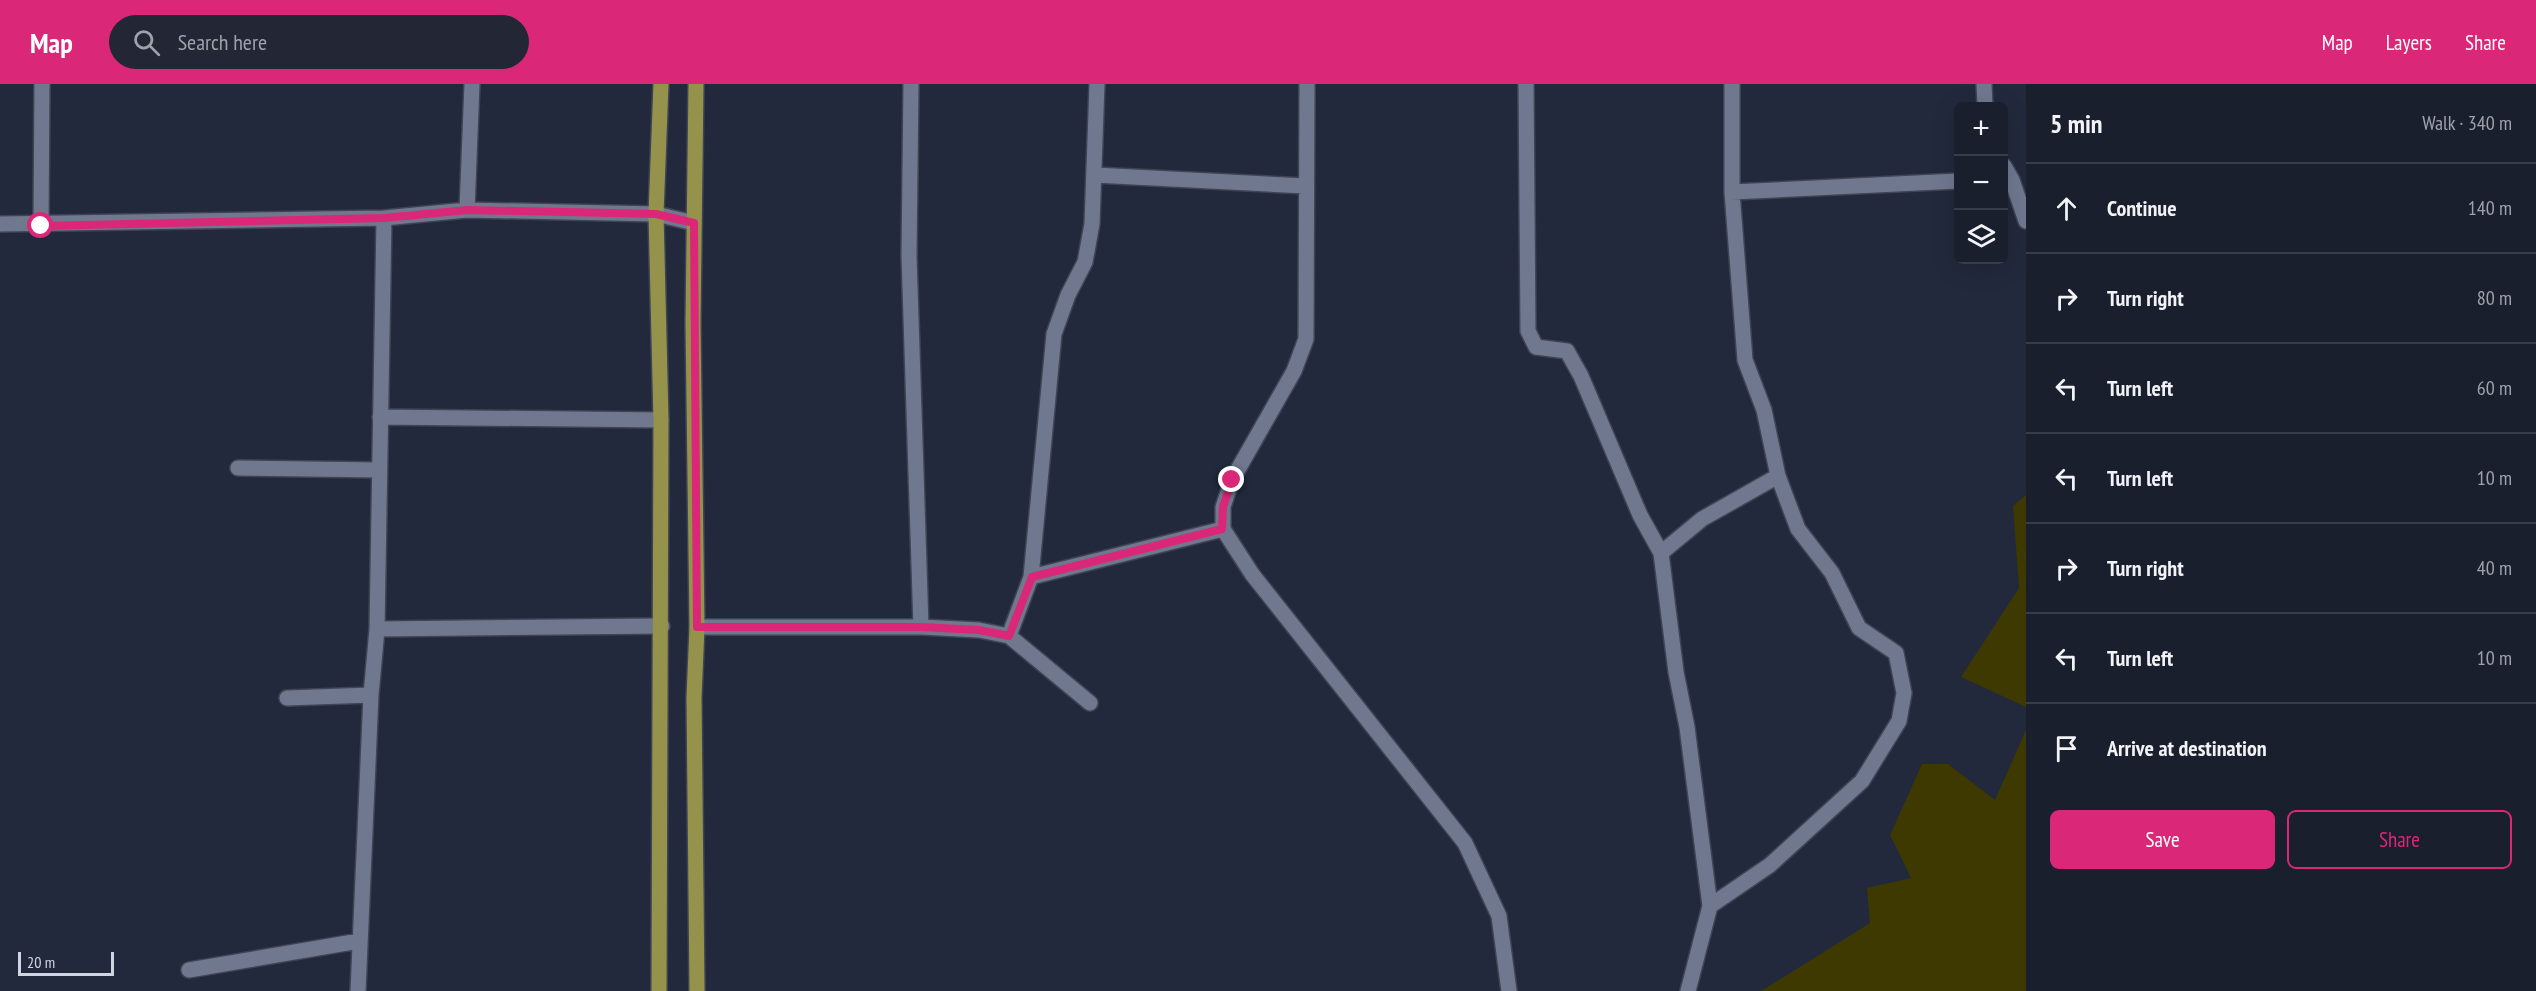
<!DOCTYPE html>
<meta charset="utf-8">
<style>
:root{--surface:#1a1f2d;--page:#232735;--text:#f1f3f6;--muted:#9fa2aa;--line:#383d49;--accent:#db2777}
body{margin:0;font-family:"PT Sans Narrow",sans-serif;background:var(--page);color:var(--text)}
.controls{position:absolute;right:18px;top:18px;display:grid;overflow:hidden;border-radius:9px;box-shadow:0 6px 24px #0002}
.controls button{width:54px;height:54px;display:grid;place-items:center;padding:0;border:0;border-bottom:2px solid var(--line);background:var(--surface);color:var(--text);font:30px sans-serif}
.scale{position:absolute;left:18px;bottom:15px;width:96px;box-sizing:border-box;padding-left:6px;border:3px solid #d0d5e2;border-top:0;font-size:16px;line-height:21px;white-space:nowrap;color:#d0d5e2;-webkit-text-stroke:4px #22293c;paint-order:stroke}
.stop{position:absolute;width:18px;height:18px;margin:-14px;border:4px solid #db2777;border-radius:50%;background:#fff}
.stop.end{background:#db2777;border-color:#fff;box-shadow:0 2px 6px #0008}
.list{margin:0;padding:0;list-style:none}
h2{display:flex;justify-content:space-between;align-items:center;height:78px;margin:0;padding:0 24px;font-size:26px}
h2 small{font-size:20px;font-weight:400;color:var(--muted)}
.list li{display:grid;grid-template-columns:39px 1fr auto;gap:18px;align-items:center;box-sizing:border-box;height:90px;padding:0 24px;border-top:2px solid var(--line)}
.list b{display:block;font-size:22px;white-space:nowrap}
.list em{font-size:20px;font-style:normal;color:var(--muted)}
.actions{display:flex;gap:12px;padding:18px 24px}
.actions a{flex:1;padding:14px 0;border:2px solid var(--accent);border-radius:9px;text-align:center;font-size:21px;color:var(--accent)}
.actions .main{background:var(--accent);color:#fff}
.icon{flex:none;width:33px;height:33px;fill:none;stroke:currentColor;stroke-width:2;stroke-linecap:round;stroke-linejoin:round}
.map{position:relative;flex:none;width:2026px;height:907px;overflow:hidden}
header{display:flex;align-items:center;gap:36px;box-sizing:border-box;height:84px;padding:0 30px;background:var(--accent);color:#fff}
header strong{font-size:28px}
nav{display:flex;gap:33px;margin-inline-start:auto;font-size:21px}
.search{width:420px;height:54px;background:var(--page);display:flex;align-items:center;gap:15px;box-sizing:border-box;padding:0 21px;border-radius:33px;color:var(--muted);font-size:22px}
main{display:flex}
aside{flex:1;background:var(--surface)}
.map>svg:first-child{display:block}
.green{fill:#3d3900}
.lines{fill:none;stroke-linecap:round;stroke-linejoin:round}
.minor-casing{stroke:#3f4454;stroke-width:18}
.major-casing{stroke:#3f4454;stroke-width:18}
.minor{stroke:#6f788f;stroke-width:15}
.major{stroke:#95934b;stroke-width:15}
.route{stroke:#db2777;stroke-width:8}
</style>
<header>
<strong>Map</strong>
<div class="search"><svg class="icon" aria-label="search" viewBox="0 0 24 24"><circle cx="10" cy="10" r="6"/><path d="M15 15l6 6"/></svg>Search here</div>
<nav><a>Map</a><a>Layers</a><a>Share</a></nav>
</header>
<main>
<div class="map">
<svg width="2026" height="907" viewBox="0 0 2026 907">
<rect width="100%" height="100%" fill="#22293c"/>
<path class="green" d="M2026,411v212l-65,-30 58,-89 -6,-82z
M2026,646v261h-265l109,-68 -3,-35 44,-10 -21,-43 32,-71h26l47,36z"/>
<g class="lines">
<g class="minor-casing">
<path id="minor" d="M911,0l-2,172 12,371
M1307,0l-1,255 -12,32 -62,109 -9,27v22l29,45 213,269 34,73 10,75
M1526,0l2,247 8,16 31,4 14,25 59,139 21,38 15,119 11,55 23,179 -22,85
M1984,0l1,22
M2004,82l8,14 14,41
M1095,91l210,11
M1732,108l226,-11
M467,126l5,-126
M0,140l384,-6 83,-8 189,4 38,9
M41,142l1,-142
M380,333l281,3
M238,384l141,2
M1661,469l41,-34 76,-43
M1031,493l192,-48
M697,543h224l58,3 30,6 81,67
M377,545l285,-3
M1009,552l22,-59 23,-243 14,-39 17,-33 7,-38 5,-140
M287,614l84,-3
M1710,822l60,-41 92,-84 37,-60 5,-28 -8,-40 -37,-25 -27,-55 -34,-44 -20,-53 -14,-66 -19,-50 -13,-168v-108
M189,886l170,-29
M358,907l13,-296 6,-66 7,-411"/>
</g>
<g class="major-casing">
<path id="major" d="M696,0l-3,239 4,304 -3,71 3,293
M659,907l2,-571 -5,-206 5,-130"/>
</g>
<use href="#minor" class="minor"/>
<use href="#major" class="major"/>
</g>
<g class="lines">
<path class="route" d="M41,142l343,-8 83,-8 189,4 38,9 3,404h224l58,3 30,6 23,-59 190,-48 1,-22 9,-27"/>
</g>
</svg>
<div class="controls">
<button>+</button>
<button>−</button>
<button><svg class="icon" aria-label="layers" viewBox="0 0 24 24"><path d="M12 4l9 5-9 5-9-5zM3 14l9 5 9-5"/></svg></button>
</div>
<div class="scale">20 m</div>
<div class="stop" style="left:41px;top:142px"></div>
<div class="stop end" style="left:1232px;top:396px"></div>
</div>
<aside>
<h2>5 min<small>Walk · 340 m</small></h2>
<ul class="list">
<li><svg class="icon" aria-label="ahead" viewBox="0 0 24 24"><path d="M12 20V5M6 11l6-6 6 6"/></svg><div><b>Continue</b></div><em>140 m</em></li>
<li><svg class="icon" aria-label="right" viewBox="0 0 24 24"><path d="M7 20v-9h11M14 6l5 5-5 5"/></svg><div><b>Turn right</b></div><em>80 m</em></li>
<li><svg class="icon" aria-label="left" viewBox="0 0 24 24"><path d="M17 20v-9H6M10 6l-5 5 5 5"/></svg><div><b>Turn left</b></div><em>60 m</em></li>
<li><svg class="icon" aria-label="left" viewBox="0 0 24 24"><path d="M17 20v-9H6M10 6l-5 5 5 5"/></svg><div><b>Turn left</b></div><em>10 m</em></li>
<li><svg class="icon" aria-label="right" viewBox="0 0 24 24"><path d="M7 20v-9h11M14 6l5 5-5 5"/></svg><div><b>Turn right</b></div><em>40 m</em></li>
<li><svg class="icon" aria-label="left" viewBox="0 0 24 24"><path d="M17 20v-9H6M10 6l-5 5 5 5"/></svg><div><b>Turn left</b></div><em>10 m</em></li>
<li><svg class="icon" aria-label="arrive" viewBox="0 0 24 24"><path d="M6 21V4h12l-3 4 3 4H6"/></svg><div><b>Arrive at destination</b></div></li>
</ul>
<div class="actions"><a class="main">Save</a><a>Share</a></div>
</aside>
</main>
